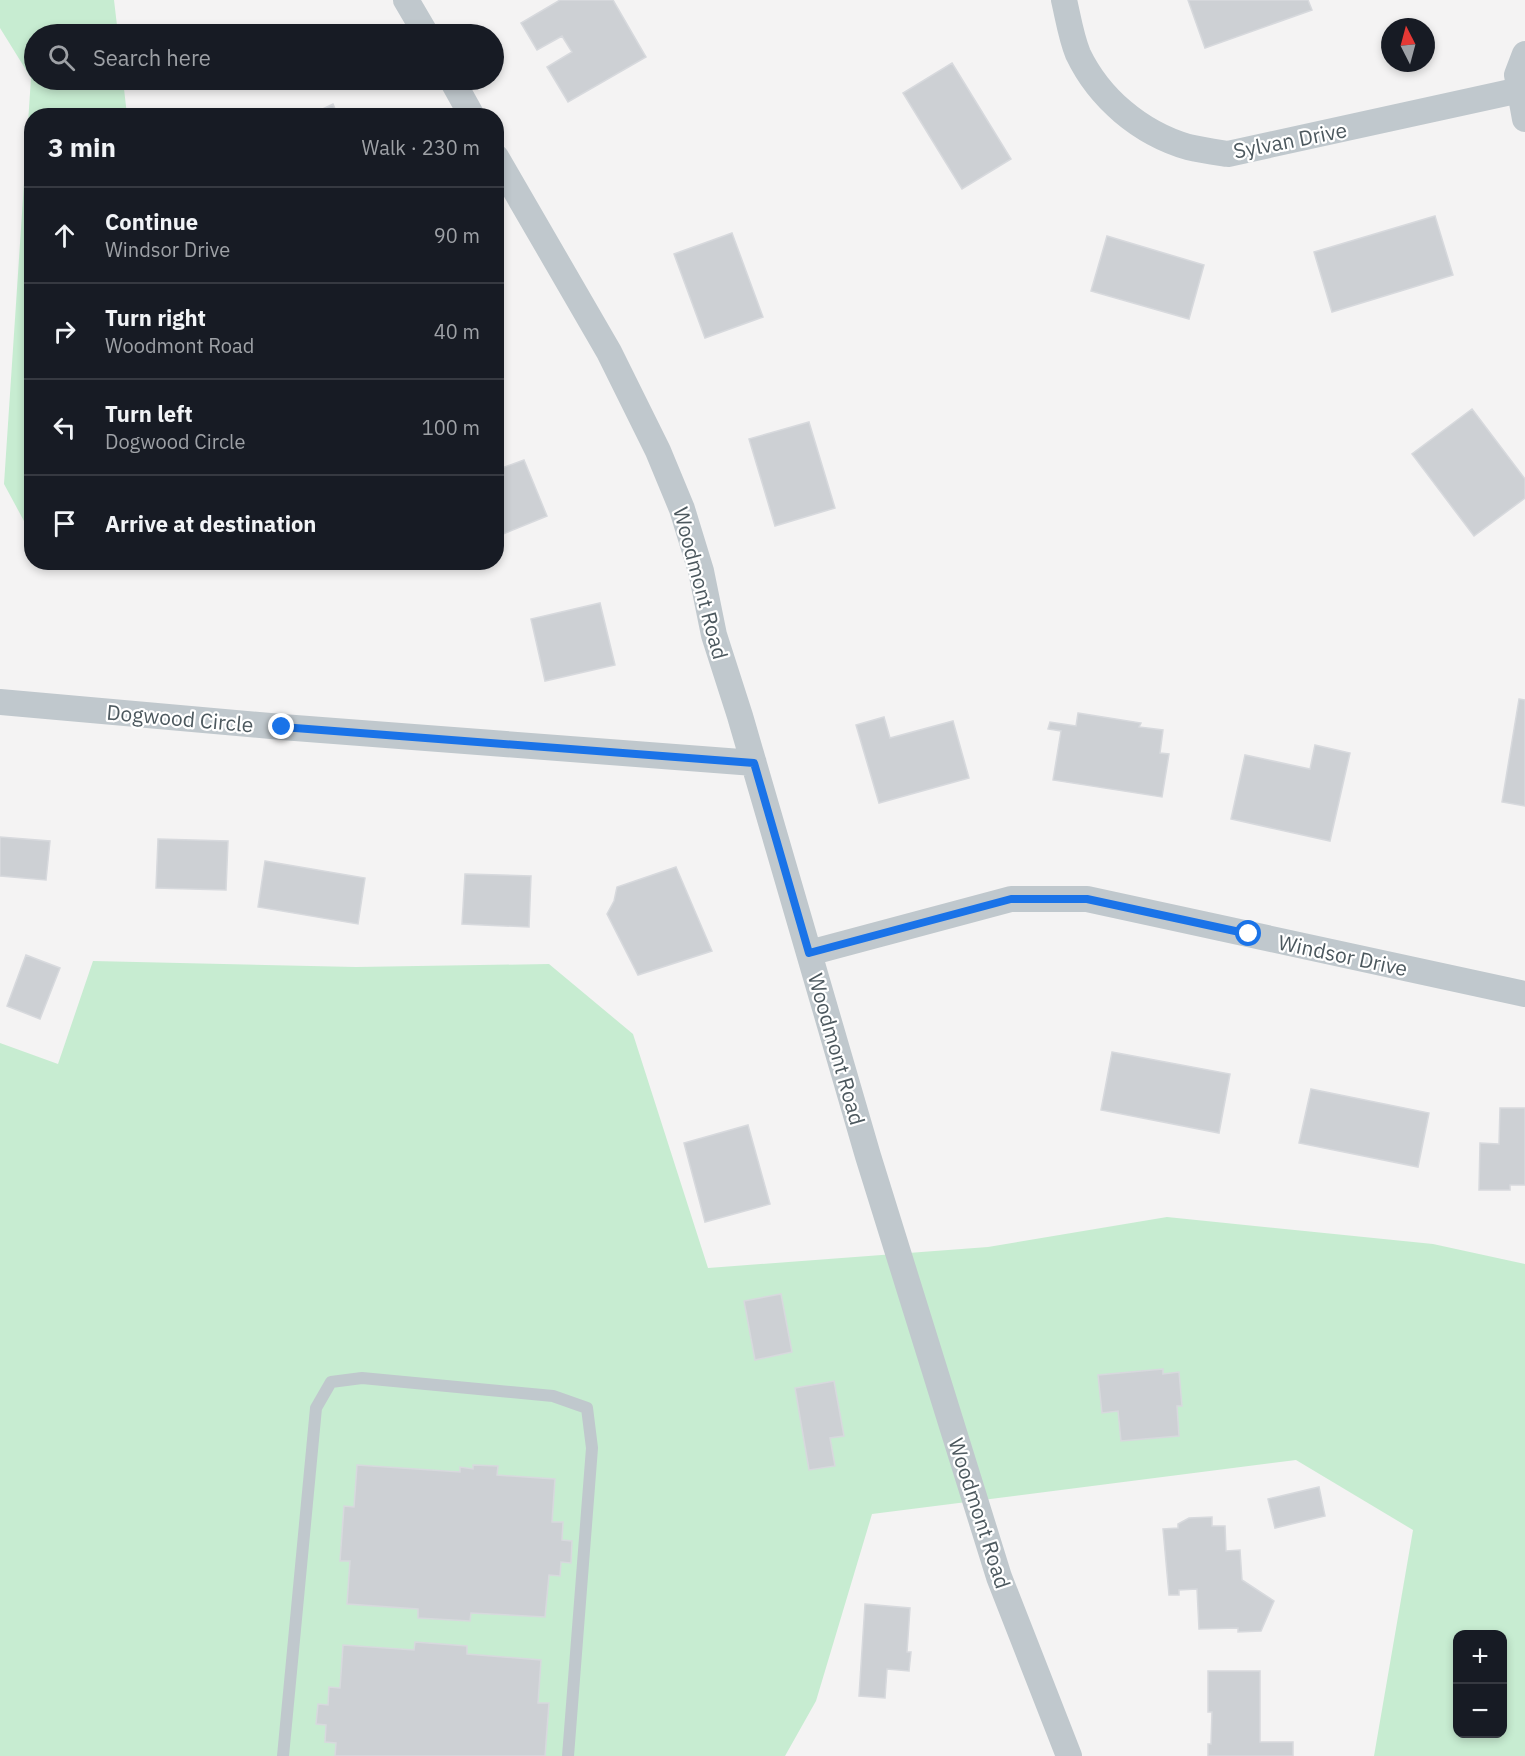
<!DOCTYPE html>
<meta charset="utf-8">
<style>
:root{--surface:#171b24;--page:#242831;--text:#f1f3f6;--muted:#9ea1a6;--line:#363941}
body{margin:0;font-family:"IBM Plex Sans",sans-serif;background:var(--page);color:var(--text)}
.controls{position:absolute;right:18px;bottom:18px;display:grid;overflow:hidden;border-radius:12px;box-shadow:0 3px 9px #0003}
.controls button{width:54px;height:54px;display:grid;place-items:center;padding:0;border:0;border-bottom:2px solid var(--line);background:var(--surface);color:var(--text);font:30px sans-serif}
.compass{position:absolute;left:1381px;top:18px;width:54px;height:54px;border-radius:50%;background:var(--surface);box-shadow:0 3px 9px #0003;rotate:354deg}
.stop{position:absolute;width:18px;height:18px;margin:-14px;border:4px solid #1a73e8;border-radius:50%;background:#fff}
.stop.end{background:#1a73e8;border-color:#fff;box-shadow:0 2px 6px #0008}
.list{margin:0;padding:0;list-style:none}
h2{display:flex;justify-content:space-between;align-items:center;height:78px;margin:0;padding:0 24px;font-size:26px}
h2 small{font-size:20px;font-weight:400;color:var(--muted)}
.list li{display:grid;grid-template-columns:39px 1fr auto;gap:18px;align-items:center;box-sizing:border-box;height:96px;padding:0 24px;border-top:2px solid var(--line)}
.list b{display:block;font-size:22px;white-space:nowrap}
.list p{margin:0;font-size:20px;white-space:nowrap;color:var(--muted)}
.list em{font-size:20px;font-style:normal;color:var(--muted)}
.icon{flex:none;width:33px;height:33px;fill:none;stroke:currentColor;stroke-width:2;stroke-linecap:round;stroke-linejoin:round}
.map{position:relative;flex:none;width:1525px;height:1756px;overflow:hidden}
.search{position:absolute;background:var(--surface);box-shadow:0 3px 9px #0003;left:24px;top:24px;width:480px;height:66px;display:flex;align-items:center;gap:15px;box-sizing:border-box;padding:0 21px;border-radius:33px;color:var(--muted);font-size:22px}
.panel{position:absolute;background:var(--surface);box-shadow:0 3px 9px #0003;left:24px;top:108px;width:480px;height:462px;border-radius:24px}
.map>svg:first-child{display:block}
.green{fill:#c7ecd1;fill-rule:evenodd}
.building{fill:#cdd0d4;stroke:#d7d9dd;stroke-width:1.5}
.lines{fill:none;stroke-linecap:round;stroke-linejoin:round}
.service{stroke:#c0c8cd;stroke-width:12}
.minor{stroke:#c0c8cd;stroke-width:26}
.route{stroke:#1a73e8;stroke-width:8}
.labels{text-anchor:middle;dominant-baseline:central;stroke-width:4.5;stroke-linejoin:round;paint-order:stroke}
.street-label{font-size:21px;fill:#4c585e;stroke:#fff}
</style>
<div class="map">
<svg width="1525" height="1756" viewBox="0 0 1525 1756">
<rect width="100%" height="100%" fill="#f4f3f3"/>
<path class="green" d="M0,0h114l4,34h-84v46h89l4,35 -95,1 -1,418 -27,-50 27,-406 -31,-50z
M93,961l263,6 193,-3 84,70 75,234 280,-21 179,-30 266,27 92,20v492h-151l39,-226 -117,-70 -424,54 -56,187 -31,55h-785v-713l58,21zM1458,1634h44v100h-44z"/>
<path class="building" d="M560,0h53l33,57 -78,45 -21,-35 25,-15 -10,-16 -25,14 -16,-27z
M1188,0h120l4,10 -107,38z
M952,63l59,96 -49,30 -59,-96z
M333,104l5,12h-30z
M1435,216l18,59 -121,37 -18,-60z
M732,233l31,84 -58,21 -31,-84z
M1107,236l97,29 -15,54 -98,-28z
M1472,409l53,70v19l-51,38 -62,-82z
M809,422l26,86 -60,18 -26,-87z
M524,460l23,56 -51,21v-67z
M600,603l15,62 -70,16 -14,-62z
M1519,699l6,1v106l-23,-4z
M1078,713l63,10 -2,4 24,3 -3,23 9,1 -7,43 -109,-17 8,-49 -13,-2 2,-7 26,4z
M884,717l6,21 63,-17 16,57 -90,25 -23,-78z
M1315,745l35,8 -20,88 -99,-22 14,-64 65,14z
M0,837l50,4 -4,39 -46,-4z
M158,839l70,2 -2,49 -70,-2z
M265,861l100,17 -7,46 -100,-17z
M676,867l36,84 -74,24 -31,-61 7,-13 3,-14z
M465,874l66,2 -2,51 -67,-3z
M26,955l34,13 -20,51 -33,-13z
M1112,1052l118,22 -11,59 -118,-23z
M1311,1089l118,24 -11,54 -119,-24z
M1500,1108h25v77h-15v5h-31l1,-47 19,1z
M748,1125l22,79 -65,18 -21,-79z
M781,1294l11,58 -37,8 -11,-59z
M1163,1369v5l16,-2 3,34h-5l2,30 -58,5 -3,-30 -16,2 -4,-38z
M834,1381l10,55 -14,2 5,28 -26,4 -14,-82z
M357,1465l103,7v-5l13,2v-4l25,1 -1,9 58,4 -3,43h11l-1,18 10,1 -1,22 -10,-1 -1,14 -11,-1 -4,42 -74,-4 -1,8 -52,-3v-9l-71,-5 3,-43h-10l4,-55 10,1z
M1319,1487l6,29 -50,12 -7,-29z
M1212,1517v9h13l1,25 14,-1 2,30 32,21 -13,30 -23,1v-4l-39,1 -2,-40 -18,1v5h-10l-6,-66 15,-1v-4l11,-6z
M865,1604l45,4 -3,44h4l-2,19 -22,-2 -2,29 -26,-2z
M415,1642l52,4v8l74,6 -3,43h11l-4,53h-210l1,-13 -11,-1 1,-17 -10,-1 2,-20 10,1 1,-18 11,1 3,-43 71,5z
M1208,1671h52v71h33v14h-85v-12h3l1,-32h-4z"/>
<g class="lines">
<path class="service" d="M283,1756l33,-348 15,-26 31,-4 191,18 34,12 5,40 -24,308"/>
<path class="minor" d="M406,0l20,34
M1064,0c4,17 7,37 14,54 21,44 62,79 110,93 13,3 27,5 40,7l292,-64
M1525,54l-8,21 8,44
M452,80l20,36
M496,157l113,195 49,99 24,58 19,62 13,64 26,81 128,440 131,421 70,179
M0,702l282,25 472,36
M809,953l202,-54h76l438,95"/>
</g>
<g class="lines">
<path class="route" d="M282,727l472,36 55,190 202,-54h76l162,35"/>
</g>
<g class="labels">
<g class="street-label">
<text transform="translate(1290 140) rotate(-11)">Sylvan Drive</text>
<text transform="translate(701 583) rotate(75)">Woodmont Road</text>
<text transform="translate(180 718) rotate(5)">Dogwood Circle</text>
<text transform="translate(1343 955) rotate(12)">Windsor Drive</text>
<text transform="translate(837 1049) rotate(74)">Woodmont Road</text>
<text transform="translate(980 1513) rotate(72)">Woodmont Road</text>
</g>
</g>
</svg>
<div class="controls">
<button>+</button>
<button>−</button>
</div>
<svg class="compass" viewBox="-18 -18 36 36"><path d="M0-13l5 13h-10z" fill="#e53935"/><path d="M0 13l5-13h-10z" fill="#9ea1a6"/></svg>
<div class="stop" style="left:1249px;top:934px"></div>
<div class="stop end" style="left:282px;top:727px"></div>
<div class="search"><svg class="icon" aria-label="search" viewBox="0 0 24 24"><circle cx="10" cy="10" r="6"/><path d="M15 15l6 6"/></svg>Search here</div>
<section class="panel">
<h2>3 min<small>Walk · 230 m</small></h2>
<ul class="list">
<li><svg class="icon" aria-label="ahead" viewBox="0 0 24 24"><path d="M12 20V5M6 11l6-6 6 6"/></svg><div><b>Continue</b><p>Windsor Drive</p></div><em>90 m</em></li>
<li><svg class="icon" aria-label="right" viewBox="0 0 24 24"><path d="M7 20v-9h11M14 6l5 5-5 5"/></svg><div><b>Turn right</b><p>Woodmont Road</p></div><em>40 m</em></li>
<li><svg class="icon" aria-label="left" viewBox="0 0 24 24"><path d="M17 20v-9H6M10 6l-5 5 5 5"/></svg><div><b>Turn left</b><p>Dogwood Circle</p></div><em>100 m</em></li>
<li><svg class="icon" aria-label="arrive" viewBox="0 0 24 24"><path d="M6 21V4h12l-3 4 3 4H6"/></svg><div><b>Arrive at destination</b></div></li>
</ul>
</section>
</div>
